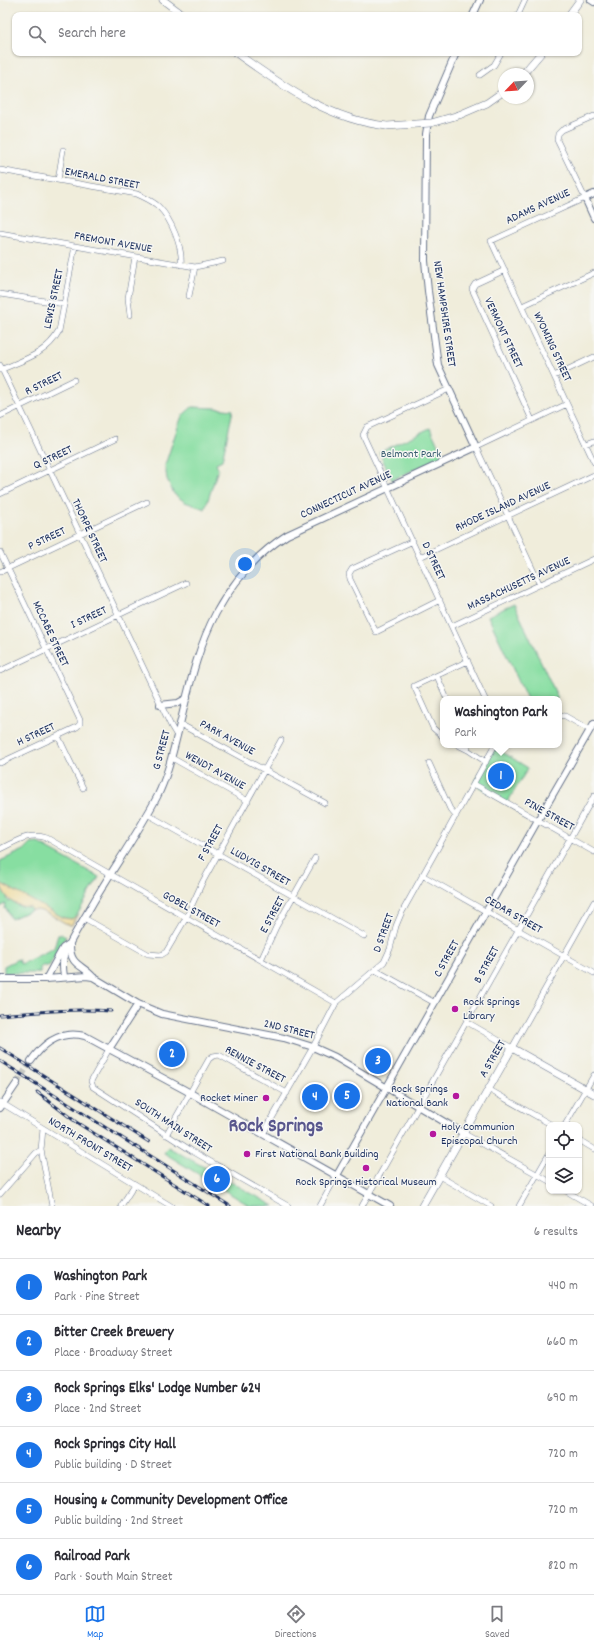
<!DOCTYPE html>
<meta charset="utf-8">
<style>
:root{--surface:#fff;--page:#f7f7f7;--text:#2b2b33;--muted:#7c7c81;--line:#e1e1e2;--accent:#1a73e8}
body{margin:0;font-family:Dekko,sans-serif;background:var(--page);color:var(--text)}
.controls{position:absolute;right:12px;bottom:12px;display:grid;overflow:hidden;border-radius:8px;box-shadow:0 1px 3px #0004}
.controls button{width:36px;height:36px;display:grid;place-items:center;padding:0;border:0;border-bottom:1px solid var(--line);background:var(--surface);color:var(--text);font:20px sans-serif}
.compass{position:absolute;left:498px;top:68px;width:36px;height:36px;border-radius:50%;background:var(--surface);box-shadow:0 1px 3px #0004;rotate:245deg}
.you{position:absolute;left:245px;top:564px;width:14px;height:14px;margin:-10px;border:3px solid #fff;border-radius:50%;background:#1a73e8;box-shadow:0 0 0 6px #1a73e833}
.badge{display:grid;place-items:center;width:26px;height:26px;border-radius:50%;background:var(--accent);color:#fff;font-size:13px;font-weight:700}
.pin{position:absolute;translate:-50% -50%;border:2px solid #fff;box-shadow:0 1px 4px #0006}
.popup{position:absolute;left:440px;top:696px;width:122px;height:52px;box-sizing:border-box;display:grid;place-content:center;border-radius:8px;background:var(--surface);filter:drop-shadow(0 1px 3px #0005);font-size:13px;white-space:nowrap;color:var(--muted)}
.popup b{font-size:15px;color:var(--text)}
.popup::after{content:'';position:absolute;left:50%;top:100%;margin-left:-8px;border:8px solid transparent;border-top-color:var(--surface)}
.list{margin:0;padding:0;list-style:none}
h2{display:flex;justify-content:space-between;align-items:center;height:52px;margin:0;padding:0 16px;font-size:17px}
h2 small{font-size:13px;font-weight:400;color:var(--muted)}
.list li{display:grid;grid-template-columns:26px 1fr auto;gap:12px;align-items:center;box-sizing:border-box;height:56px;padding:0 16px;border-top:1px solid var(--line)}
.list b{display:block;font-size:15px;white-space:nowrap}
.list p{margin:0;font-size:13px;white-space:nowrap;color:var(--muted)}
.list em{font-size:13px;font-style:normal;color:var(--muted)}
.icon{flex:none;width:22px;height:22px;fill:none;stroke:currentColor;stroke-width:2;stroke-linecap:round;stroke-linejoin:round}
.map{position:relative;flex:none;width:594px;height:1206px;overflow:hidden}
.search{position:absolute;background:var(--surface);box-shadow:0 1px 3px #0004;left:12px;right:12px;top:12px;height:44px;display:flex;align-items:center;gap:10px;box-sizing:border-box;padding:0 14px;border-radius:8px;color:var(--muted);font-size:15px}
.sheet{height:388px;background:var(--surface)}
nav{display:flex;justify-content:space-around;align-items:center;box-sizing:border-box;height:56px;border-top:1px solid var(--line);background:var(--surface);font-size:11px;color:var(--muted)}
nav a{display:grid;justify-items:center;gap:2px}
nav .on{color:var(--accent)}
.map>svg:first-child{display:block}
.green{fill:#87dea1;stroke:#518680}
.sand{fill:#eeda9e;stroke:#84847e}
.lines{fill:none;stroke-linecap:round;stroke-linejoin:round}
.tertiary-tunnel{stroke:#c5c7c2;stroke-width:6;stroke-dasharray:6 3;stroke-linecap:butt}
.minor-casing{stroke:#66728a;stroke-width:6}
.tertiary-casing{stroke:#66728a;stroke-width:8}
.secondary-casing{stroke:#66728a;stroke-width:8}
.minor{stroke:#fff;stroke-width:5}
.tertiary{stroke:#fff;stroke-width:6}
.secondary{stroke:#fff;stroke-width:7}
.rail-casing{stroke:#1b2f5e;stroke-width:3}
.rail{stroke:#f6f6f2;stroke-width:1.5;stroke-dasharray:4.5;stroke-linecap:butt}
.secondary-bridge-casing{stroke:#66728a;stroke-width:8;stroke-linecap:butt}
.secondary-bridge{stroke:#fff;stroke-width:7}
.poi-dot{fill:#b5179e;stroke:#f6f6f2;stroke-width:1.5}
.labels{text-anchor:middle;dominant-baseline:central;stroke-width:3;stroke-linejoin:round;paint-order:stroke}
.street-label{font-size:12px;fill:#1b2f5e;stroke:#f6f6f2}
.park-label{font-size:12px;fill:#365b6f;stroke:#f6f6f2}
.poi-label{font-size:12px;fill:#1b2f5e;stroke:#f6f6f2;text-anchor:start}
.town-label{font-size:20px;font-weight:bold;fill:#59578d;stroke:#f6f6f2}
</style>
<div class="map">
<svg width="594" height="1206" viewBox="0 0 594 1206">
<rect width="100%" height="100%" fill="#f6f6f2"/>
<filter id="ink" filterUnits="userSpaceOnUse"><feTurbulence type="fractalNoise" baseFrequency=".025" numOctaves="2"/><feDisplacementMap in="SourceGraphic" scale="8" xChannelSelector="R" yChannelSelector="G"/><feConvolveMatrix kernelMatrix="1 2 1 2 8 2 1 2 1" color-interpolation-filters="sRGB"/></filter>
<filter id="wash" filterUnits="userSpaceOnUse"><feTurbulence type="fractalNoise" baseFrequency=".012" numOctaves="4" result="noise"/><feDisplacementMap in="SourceGraphic" scale="16" xChannelSelector="R" yChannelSelector="G"/><feGaussianBlur stdDeviation="0.9" result="paint"/><feColorMatrix in="noise" values="0 0 0 0 0 0 0 0 0 0 0 0 0 0 0 0 0 1.4 0 .05"/><feComposite in="paint" operator="in"/></filter>
<g filter="url(#wash)">
<rect width="100%" height="100%" fill="#f0eddb"/>
<path class="green" d="M192,407l23,1 18,2 -11,50 -6,3 2,6 -13,40 -20,-7 -11,-8 -7,-15 -2,-14 11,-33 6,-16z
M430,428l13,28 -51,24 -13,-28z
M514,604l43,92v3h-30l-39,-83z
M494,747l34,21 -21,35 -33,-19z
M38,843l61,34 -22,38 -5,4 -8,-1 -64,-35v-22l24,-11 6,-6z
M0,884l9,18 2,-1 8,5 11,1 1,3 -20,9 -4,-9 -2,-1 1,-5 -6,3z
M62,934l4,2 -17,30h-7l-2,2v5h-36v-7l14,-7 3,5 33,-16 4,-13z
M168,1147l106,59h-24l-86,-53z"/>
<path class="sand" d="M0,883l64,35 8,1 5,-4 -5,10h-3c-11,-5 -25,-17 -38,-15l-1,-3c-16,0 -25,-9 -30,-24z"/>
</g>
<g filter="url(#ink)">
<g class="lines">
<path class="tertiary-tunnel" d="M17,1083l14,-22"/>
<g class="minor-casing">
<path id="minor" d="M518,15l7,-15
M480,75l14,-10 7,-12
M594,116l-32,14 -4,4 -1,6 28,58 -94,43 103,221
M0,170l137,24c8,4 16,7 22,13 12,12 24,40 22,58
M58,180l5,-30
M0,233l195,34 28,-6
M505,270l-30,14 -3,5 60,131
M0,294l64,10
M189,296l6,-29
M522,306l72,-33
M130,315l-2,-17 7,-41
M0,365l171,361 6,10
M0,370c23,-10 47,-16 59,-39l16,-85
M554,376l40,-19
M449,389l-82,38 -4,8 122,264
M0,416l74,-36
M586,444l8,-3
M0,494l115,-55
M413,541l-61,28 -3,5 1,5 26,53 64,-32
M0,552l80,168v4l-3,3 -77,36
M420,557l174,-82
M0,572l147,-70
M540,585l-64,-138 91,-43
M452,626l142,-67
M0,671l186,-88
M437,676l10,23
M559,715l6,1 25,14
M180,724l145,79
M58,736l25,52
M443,737l-10,-9 -19,-42 54,-25
M458,745l10,5 -1,-5
M468,750l18,12
M172,758l76,43
M429,763l21,46 6,7
M474,784l120,68
M147,814l217,122
M0,849c17,-8 28,-17 47,-11l289,165
M422,875l172,98
M84,918l64,36 13,1 5,-3 20,-34 16,-35 79,-143
M261,960l15,-33 39,-69
M375,970l60,33
M467,1022l45,26 82,-146
M109,1049l-18,32 2,6 99,64 96,55
M488,1089l64,36
M0,1102l171,104
M565,1125l29,-50
M43,1129l-2,21 11,56
M463,1133l86,48
M263,1134l50,-87 23,-44 48,-41 6,-13 6,-23 5,-12 94,-169
M166,1135l43,-76 4,-3 6,-1 68,38
M579,1140l15,9
M439,1176l52,30
M566,1191l26,15
M0,1194l36,-41 5,-3
M121,1206l14,-22
M320,1206l16,-29
M362,1206l232,-410
M519,1206l30,-52"/>
</g>
<g class="tertiary-casing">
<path id="tertiary" d="M591,0l3,2
M473,15l7,-15
M594,194l-9,4 9,20
M160,705l18,-2 9,-5
M70,945c0,21 12,19 23,32
M64,977c-1,-7 -2,-14 0,-21 6,-16 17,-32 26,-48 21,-37 47,-73 67,-111 11,-22 16,-46 22,-69 10,-40 18,-79 37,-115 17,-31 41,-59 71,-78l189,-88 -38,-82 -10,-74 -3,-30 1,-127 3,-18 27,-63
M0,979h46l40,-3 7,1 45,27 24,10 122,24 29,9 22,10 128,76
M46,979l17,-31 6,-4
M109,1049l29,-45
M31,1061c13,-19 30,-31 54,-25l100,54 205,116
M0,1108l17,-25
M336,1177l202,-357 56,-97"/>
</g>
<g class="secondary-casing">
<path id="secondary" d="M163,0l20,15
M569,15l11,-15
M236,53c47,33 93,67 151,73
M523,74l18,-21
M459,115l28,-12 17,-12
M422,1206l90,-158 82,46"/>
</g>
<use href="#minor" class="minor"/>
<use href="#tertiary" class="tertiary"/>
<use href="#secondary" class="secondary"/>
<g class="rail-casing">
<path id="rail" d="M0,1015c37,-3 74,-7 111,-4
M0,1048l149,94
M0,1061l230,145
M37,1092l39,30 133,84"/>
</g>
<use href="#rail" class="rail"/>
<g class="secondary-bridge-casing">
<path id="secondary-bridge" d="M387,126l44,-3 28,-8"/>
</g>
<use href="#secondary-bridge" class="secondary-bridge"/>
</g>
</g>
<g class="poi-dot">
<circle cx="455" cy="1009" r="4"/>
<circle cx="456" cy="1096" r="4"/>
<circle cx="266" cy="1098" r="4"/>
<circle cx="433" cy="1134" r="4"/>
<circle cx="247" cy="1154" r="4"/>
<circle cx="366" cy="1168" r="4"/>
</g>
<g class="labels">
<g class="street-label">
<text transform="translate(102 179) rotate(11)">EMERALD STREET</text>
<text transform="translate(538 207) rotate(-25)">ADAMS AVENUE</text>
<text transform="translate(113 243) rotate(10)">FREMONT AVENUE</text>
<text transform="translate(54 299) rotate(-78)">LEWIS STREET</text>
<text transform="translate(444 314) rotate(82)">NEW HAMPSHIRE STREET</text>
<text transform="translate(503 333) rotate(65)">VERMONT STREET</text>
<text transform="translate(552 347) rotate(65)">WYOMING STREET</text>
<text transform="translate(44 384) rotate(-26)">R STREET</text>
<text transform="translate(53 458) rotate(-25)">Q STREET</text>
<text transform="translate(346 495) rotate(-25)">CONNECTICUT AVENUE</text>
<text transform="translate(503 507) rotate(-25)">RHODE ISLAND AVENUE</text>
<text transform="translate(89 531) rotate(65)">THORPE STREET</text>
<text transform="translate(47 539) rotate(-25)">P STREET</text>
<text transform="translate(433 561) rotate(65)">D STREET</text>
<text transform="translate(519 584) rotate(-25)">MASSACHUSETTS AVENUE</text>
<text transform="translate(89 618) rotate(-25)">I STREET</text>
<text transform="translate(50 634) rotate(65)">MCCABE STREET</text>
<text transform="translate(36 735) rotate(-25)">H STREET</text>
<text transform="translate(227 738) rotate(29)">PARK AVENUE</text>
<text transform="translate(162 750) rotate(-75)">G STREET</text>
<text transform="translate(215 771) rotate(29)">WENDT AVENUE</text>
<text transform="translate(549 815) rotate(29)">PINE STREET</text>
<text transform="translate(211 843) rotate(-61)">F STREET</text>
<text transform="translate(260 867) rotate(30)">LUDVIG STREET</text>
<text transform="translate(191 910) rotate(29)">GOBEL STREET</text>
<text transform="translate(273 915) rotate(-62)">E STREET</text>
<text transform="translate(513 915) rotate(30)">CEDAR STREET</text>
<text transform="translate(384 933) rotate(-70)">D STREET</text>
<text transform="translate(447 959) rotate(-61)">C STREET</text>
<text transform="translate(487 965) rotate(-61)">B STREET</text>
<text transform="translate(289 1030) rotate(14)">2ND STREET</text>
<text transform="translate(493 1059) rotate(-60)">A STREET</text>
<text transform="translate(255 1065) rotate(28)">RENNIE STREET</text>
<text transform="translate(173 1126) rotate(33)">SOUTH MAIN STREET</text>
<text transform="translate(90 1145) rotate(31)">NORTH FRONT STREET</text>
</g>
<g class="park-label">
<text x="411" y="454">Belmont Park</text>
</g>
<g class="poi-label">
<text x="463" y="1002">Rock Springs<tspan x="463" dy="14">Library</tspan></text>
<text x="448" y="1089" text-anchor="end">Rock Springs<tspan x="448" dy="14">National Bank</tspan></text>
<text x="258" y="1098" text-anchor="end">Rocket Miner</text>
<text x="441" y="1127">Holy Communion<tspan x="441" dy="14">Episcopal Church</tspan></text>
<text x="255" y="1154">First National Bank Building</text>
<text x="366" y="1182" text-anchor="middle">Rock Springs Historical Museum</text>
</g>
<g class="town-label">
<text x="276" y="1127">Rock Springs</text>
</g>
</g>
</svg>
<div class="controls">
<button><svg class="icon" aria-label="locate" viewBox="0 0 24 24"><circle cx="12" cy="12" r="6"/><path d="M12 2v4M12 18v4M2 12h4M18 12h4"/></svg></button>
<button><svg class="icon" aria-label="layers" viewBox="0 0 24 24"><path d="M12 4l9 5-9 5-9-5zM3 14l9 5 9-5"/></svg></button>
</div>
<svg class="compass" viewBox="-18 -18 36 36"><path d="M0-13l5 13h-10z" fill="#e53935"/><path d="M0 13l5-13h-10z" fill="#7c7c81"/></svg>
<div class="you"></div>
<div class="pin badge" style="left:501px;top:776px">1</div>
<div class="popup"><b>Washington Park</b>Park</div>
<div class="pin badge" style="left:172px;top:1054px">2</div>
<div class="pin badge" style="left:378px;top:1061px">3</div>
<div class="pin badge" style="left:315px;top:1097px">4</div>
<div class="pin badge" style="left:347px;top:1096px">5</div>
<div class="pin badge" style="left:217px;top:1179px">6</div>
<div class="search"><svg class="icon" aria-label="search" viewBox="0 0 24 24"><circle cx="10" cy="10" r="6"/><path d="M15 15l6 6"/></svg>Search here</div>
</div>
<section class="sheet">
<h2>Nearby<small>6 results</small></h2>
<ul class="list">
<li><span class="badge">1</span><div><b>Washington Park</b><p>Park · Pine Street</p></div><em>440 m</em></li>
<li><span class="badge">2</span><div><b>Bitter Creek Brewery</b><p>Place · Broadway Street</p></div><em>660 m</em></li>
<li><span class="badge">3</span><div><b>Rock Springs Elks' Lodge Number 624</b><p>Place · 2nd Street</p></div><em>690 m</em></li>
<li><span class="badge">4</span><div><b>Rock Springs City Hall</b><p>Public building · D Street</p></div><em>720 m</em></li>
<li><span class="badge">5</span><div><b>Housing &amp; Community Development Office</b><p>Public building · 2nd Street</p></div><em>720 m</em></li>
<li><span class="badge">6</span><div><b>Railroad Park</b><p>Park · South Main Street</p></div><em>820 m</em></li>
</ul>
</section>
<nav>
<a class="on"><svg class="icon" aria-label="map" viewBox="0 0 24 24"><path d="M3 6l6-2 6 2 6-2v14l-6 2-6-2-6 2zM9 4v14M15 6v14"/></svg>Map</a>
<a><svg class="icon" aria-label="directions" viewBox="0 0 24 24"><path d="M12 3l9 9-9 9-9-9zM9 14v-3h6M13 9l2 2-2 2"/></svg>Directions</a>
<a><svg class="icon" aria-label="saved" viewBox="0 0 24 24"><path d="M7 4h10v16l-5-4-5 4z"/></svg>Saved</a>
</nav>
